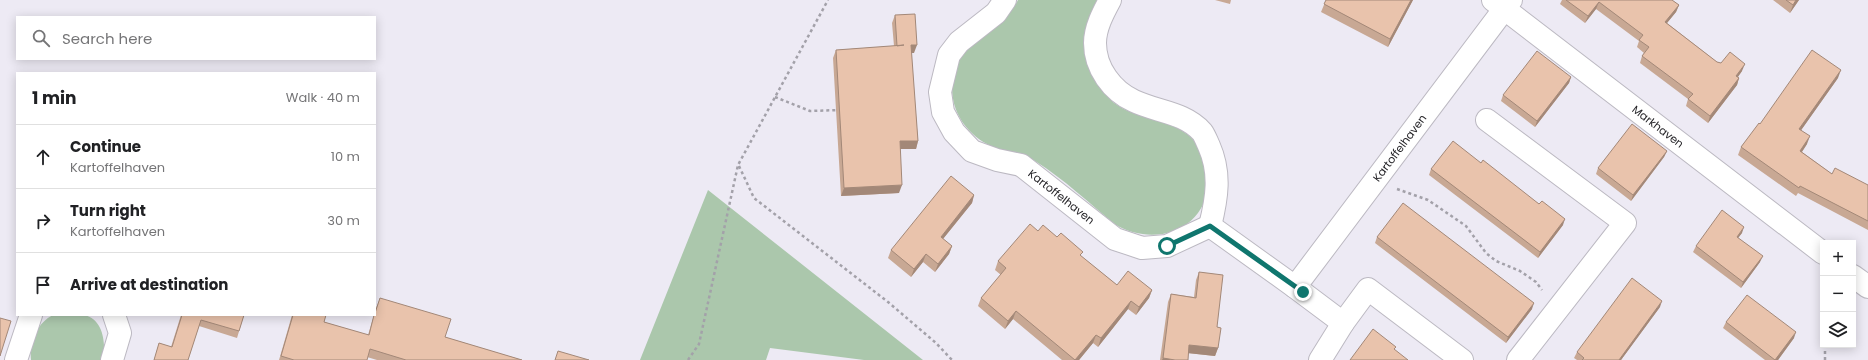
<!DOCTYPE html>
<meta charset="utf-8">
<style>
:root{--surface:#fff;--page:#f2f2f2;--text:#202124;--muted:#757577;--line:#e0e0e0}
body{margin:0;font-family:Poppins,sans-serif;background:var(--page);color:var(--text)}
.controls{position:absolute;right:12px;bottom:12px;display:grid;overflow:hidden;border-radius:0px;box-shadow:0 2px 10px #0003}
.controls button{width:36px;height:36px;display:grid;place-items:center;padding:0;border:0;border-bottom:1px solid var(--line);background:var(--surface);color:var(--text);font:20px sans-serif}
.stop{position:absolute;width:12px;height:12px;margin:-9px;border:3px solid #0f766e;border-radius:50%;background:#fff}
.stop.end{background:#0f766e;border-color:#fff;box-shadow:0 1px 4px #0008}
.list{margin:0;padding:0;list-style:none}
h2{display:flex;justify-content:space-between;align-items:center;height:52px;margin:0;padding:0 16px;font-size:17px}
h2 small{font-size:13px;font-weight:400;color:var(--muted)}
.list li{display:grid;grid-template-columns:26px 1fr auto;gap:12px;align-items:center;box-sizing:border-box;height:64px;padding:0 16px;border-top:1px solid var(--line)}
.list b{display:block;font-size:15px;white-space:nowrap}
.list p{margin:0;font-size:13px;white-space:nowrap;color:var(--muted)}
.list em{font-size:13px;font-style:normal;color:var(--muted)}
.icon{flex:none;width:22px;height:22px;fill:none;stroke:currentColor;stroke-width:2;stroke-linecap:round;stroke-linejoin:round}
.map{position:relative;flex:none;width:1868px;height:360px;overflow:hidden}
.search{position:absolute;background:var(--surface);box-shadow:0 2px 10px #0003;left:16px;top:16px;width:360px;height:44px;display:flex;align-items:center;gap:10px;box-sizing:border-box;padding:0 14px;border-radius:0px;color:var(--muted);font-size:15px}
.panel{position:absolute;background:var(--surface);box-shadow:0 2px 10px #0003;left:16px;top:72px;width:360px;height:244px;border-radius:0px}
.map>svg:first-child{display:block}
.green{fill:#abc7ac}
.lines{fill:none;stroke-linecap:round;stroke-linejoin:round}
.street-casing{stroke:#bcb9c2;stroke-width:24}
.path{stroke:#a3a1a9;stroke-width:2.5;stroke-dasharray:3 3;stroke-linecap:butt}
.street{stroke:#fff;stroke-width:22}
.wall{fill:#c8a894}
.shaded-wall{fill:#a38878}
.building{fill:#e9c3ac;stroke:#a38878}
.route{stroke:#0f766e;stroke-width:5}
.labels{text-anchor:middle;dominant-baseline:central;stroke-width:3;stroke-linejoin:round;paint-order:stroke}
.street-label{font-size:11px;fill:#242327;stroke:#edeaf4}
</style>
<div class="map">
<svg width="1868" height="360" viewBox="0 0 1868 360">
<rect width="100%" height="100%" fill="#edeaf4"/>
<path class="green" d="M1018,0h79c-12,24 -9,30 -4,55 3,10 3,24 8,33 23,39 79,23 100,62 6,9 6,18 7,29 1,50 -52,69 -92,46 -26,-21 -52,-46 -81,-64 -15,-9 -33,-8 -48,-17 -29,-16 -43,-48 -30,-79 2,-5 3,-11 6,-14 2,-4 8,-7 11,-10 16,-12 35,-23 44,-41z
M708,190l215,170h-59l-94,-12 -4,12h-126z
M53,315c10,0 22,-2 31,0 20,4 22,30 19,45h-72c-2,-18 6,-37 22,-45z"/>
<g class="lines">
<g class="street-casing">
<g id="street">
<path id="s1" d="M1005,0l-9,13 -37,29 -10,13 -9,37 3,20 11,20 18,19 25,9 24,5 94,74 27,9 25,-2 43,-20"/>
<path d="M1110,0c-7,13 -15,28 -15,43 0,25 17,48 39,58 23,11 50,11 68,31 3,4 5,10 7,14 12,27 8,52 1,80"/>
<path id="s2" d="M1493,0l330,253"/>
<path d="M1487,120l138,103 -107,137"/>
<path d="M1210,226l85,61 48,36 -23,37"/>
<path d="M1853,276l15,11"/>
<path id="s3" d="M1295,287l216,-287"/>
<path d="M1343,323l25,-34 94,71"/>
<path d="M16,360l15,-45"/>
<path d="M112,360l8,-27 -6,-18"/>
</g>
</g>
<path class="path" d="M775,97l35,14 30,-1
M739,166l15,32 134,104 48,41 16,17
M1397,189l31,11 38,26 20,27 10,8 24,10 16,11 6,8
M688,360l11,-16 39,-179 90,-165
M1825,360v-15"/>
<use href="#street" class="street"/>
</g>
<path class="wall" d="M1215,0h16l-1,4z
M1326,0h87l-25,47 -67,-35z
M1562,0h110l7,5 -3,7 -9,11 50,39 25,9 -4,6 1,1 -2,7 -29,38 -22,-17 2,-7 -48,-36 2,-7 2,-3 -7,-6 2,-6 -43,-32 -11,14 -25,-19z
M1773,0h26l-9,13z
M895,15l19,38h-3l7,88 -2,8h-16l-1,44 -58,3 -8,-138 3,-8 58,-4 -2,-23z
M1571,77l-2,6 -34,44 -34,-26 2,-6z
M1838,78l-37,52 6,14 -5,8 30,22 36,11v45l-70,-37 -2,3 -58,-41 3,-8 19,-23z
M1667,151l-3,6 -33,44 -35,-27 2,-6z
M1481,163l58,41 24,21 -25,33 -109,-83 2,-6z
M974,195l-2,8 -29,36 9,7 -3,8 -14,18 -12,-10 -12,15 -23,-19 3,-8z
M1038,231l19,6 60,48 35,5 -3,8 -13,17 -8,-6 -30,38 -5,-4 -14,17h-17l-49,-41 -8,10 -27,-23 3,-8 20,-23 -6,-5 3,-9z
M1742,233l-4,5 22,24 -19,26 -48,-36 3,-6z
M1377,237l155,72 -26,34 -131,-100z
M1199,272l18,55 1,21 -3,8 -27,-3v7h-28l8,-58 3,-8 23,3 2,-17z
M380,298l65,39 77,23h-145l-10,-3v3h-88l13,-45h34l-2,7 44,13 6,-20h1v-4z
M1660,307l-39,53h-44l-3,-2 3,-6z
M181,315h63l-7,23 -38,-12 -11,34h-34l5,-17 12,4z
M1726,322l68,16 -16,22h-13l-42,-32z"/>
<path class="shaded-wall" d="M1411,0h2l-25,47 2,-8z
M1796,0h3l-9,13 3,-8z
M1599,2l-3,7 -11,14 3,-7z
M1679,5l-3,7 -14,17 3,-7z
M911,45h6l-3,8h-6z
M1745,64l-3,7 -8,11 2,-6z
M1841,70l-3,8 -41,58 2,-7z
M1571,77l-2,6 -34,44 2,-6z
M1739,78l-2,7 -29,38 2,-7z
M1810,136l-3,8 -10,15 3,-8z
M900,141h18l-2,8h-19z
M1667,151l-3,6 -33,44 2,-6z
M902,185l-3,8 -58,3 3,-8z
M974,195l-2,8 -34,42 3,-8z
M1565,219l-2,6 -25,33 2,-6z
M1744,227l-2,6 -8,10 3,-6z
M952,246l-3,8 -14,18 3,-8z
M926,254l-3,8 -12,15 3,-8z
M1763,256l-3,6 -19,26 2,-6z
M1152,290l-3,8 -13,17 3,-8z
M1131,301l-3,8 -30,38 3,-9z
M1662,301l-2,6 -39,53h-2z
M1534,303l-2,6 -26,34 2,-6z
M1016,311l-3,8 -8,10 3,-8z
M1796,332l-2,6 -16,22h-3z
M1096,335l-3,8 -14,17h-4z
M1189,345l29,3 -3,8 -28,-3z
M1163,358l12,2h-13z"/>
<path class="building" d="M1326,0h85l-21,39 -66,-35z
M1566,0h106l7,5 -14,17 52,40 4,1 9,-11 15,12 -9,12 3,2 -29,38 -22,-17 5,-5 -51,-38 7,-9 -10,-7 4,-5 -44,-33 -11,14z
M1786,0h10l-3,5z
M915,14l2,31h-6l7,96h-18l2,44 -58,3 -8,-138 68,-5 -7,1 -2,-31z
M1812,50l29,20 -42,59 11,7 -10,15 32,23 3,-6 33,17v36l-68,-35 -1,2 -58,-41 18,-24 1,1z
M1537,51l34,26 -34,44 -34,-26z
M1632,124l35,27 -34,44 -35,-27z
M1453,141l28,22 2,-3 56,44 3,-3 23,18 -25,33 -109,-83z
M951,176l23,19 -33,42 11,9 -14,18 -12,-10 -12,15 -23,-19z
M1403,203l131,100 -26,34 -131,-100z
M1722,210l22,17 -7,10 26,19 -20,26 -47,-36z
M1030,224l8,7 5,-6 14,12 4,-4 22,19 -3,3 37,30 11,-14 24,19 -13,17 -8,-6 -30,37 -5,-3 -21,25 -59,-49 -8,10 -27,-23 25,-30 -8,-7z
M1199,272l24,3 -6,52 4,1 -3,20 -29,-3 -1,15h-13l-12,-2 8,-64 25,4z
M1632,278l30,23 -43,59h-37l2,-2 -7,-6z
M1747,295l49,37 -21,28 -49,-38z
M380,298l71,21 -6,18 77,23h-116l-36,-11 -3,11h-73l-13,-4 12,-41h33l-2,7 45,13 5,-20h1v-2z
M182,315h62l-5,16 -38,-11 -13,40h-34l5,-17 13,4z
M0,318l11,3 -11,35z
M1373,329l23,18 -2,2 14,11h-58z
M558,351l31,9h-34z"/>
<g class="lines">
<path class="route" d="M1167,246l43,-20 93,66"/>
</g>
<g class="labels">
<g class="street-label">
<text stroke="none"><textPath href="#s2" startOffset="208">Markhaven</textPath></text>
<text stroke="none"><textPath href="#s3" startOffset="174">Kartoffelhaven</textPath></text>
<text stroke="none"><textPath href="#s1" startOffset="289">Kartoffelhaven</textPath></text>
</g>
</g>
</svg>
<div class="controls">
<button>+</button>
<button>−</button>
<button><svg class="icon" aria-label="layers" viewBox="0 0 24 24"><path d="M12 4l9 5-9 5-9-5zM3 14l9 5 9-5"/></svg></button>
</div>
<div class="stop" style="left:1167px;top:246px"></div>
<div class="stop end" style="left:1303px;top:292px"></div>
<div class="search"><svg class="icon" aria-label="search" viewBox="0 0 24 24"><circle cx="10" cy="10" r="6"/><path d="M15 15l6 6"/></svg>Search here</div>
<section class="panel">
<h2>1 min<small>Walk · 40 m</small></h2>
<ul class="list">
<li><svg class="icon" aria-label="ahead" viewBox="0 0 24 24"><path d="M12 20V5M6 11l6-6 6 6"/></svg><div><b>Continue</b><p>Kartoffelhaven</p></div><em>10 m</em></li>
<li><svg class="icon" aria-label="right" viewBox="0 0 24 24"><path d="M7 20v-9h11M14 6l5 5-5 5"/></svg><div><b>Turn right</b><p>Kartoffelhaven</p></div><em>30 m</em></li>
<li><svg class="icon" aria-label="arrive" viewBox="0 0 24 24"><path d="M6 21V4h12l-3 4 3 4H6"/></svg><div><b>Arrive at destination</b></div></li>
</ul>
</section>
</div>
